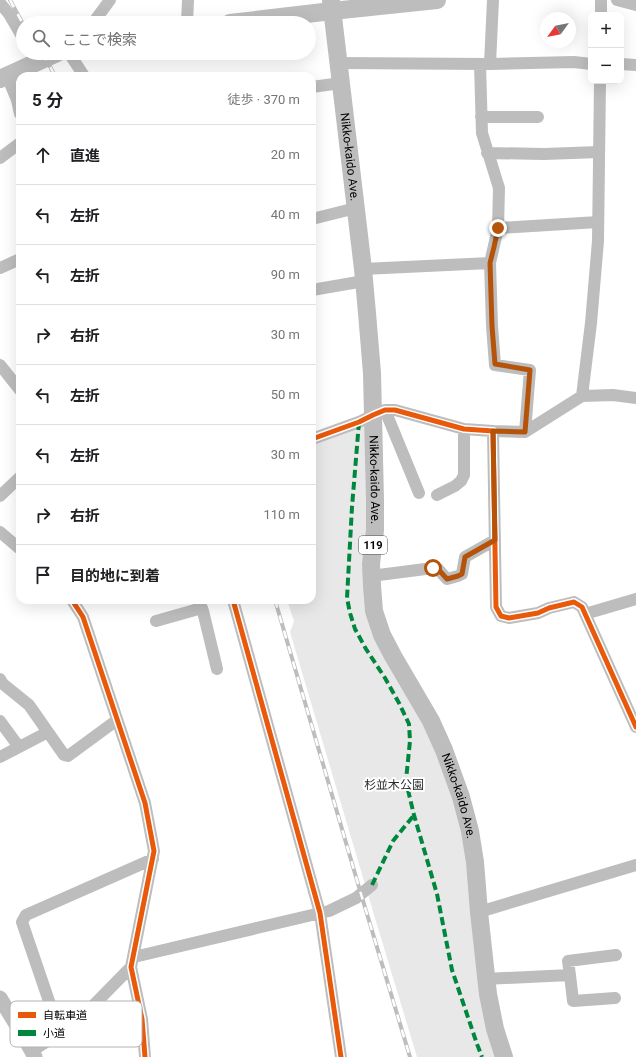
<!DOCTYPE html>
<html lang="ja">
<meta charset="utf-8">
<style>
:root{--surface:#fff;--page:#f6f6f6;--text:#202124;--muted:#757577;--line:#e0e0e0}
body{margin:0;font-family:Roboto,"Noto Sans JP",sans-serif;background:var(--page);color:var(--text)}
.controls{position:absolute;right:12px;top:12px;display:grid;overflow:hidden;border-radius:8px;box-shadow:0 4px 16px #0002}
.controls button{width:36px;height:36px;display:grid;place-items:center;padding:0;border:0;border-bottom:1px solid var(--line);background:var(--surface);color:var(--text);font:20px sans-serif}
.compass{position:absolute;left:540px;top:12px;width:36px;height:36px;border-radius:50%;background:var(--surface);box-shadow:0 4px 16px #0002;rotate:237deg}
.stop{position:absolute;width:12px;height:12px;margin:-9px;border:3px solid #b45309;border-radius:50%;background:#fff}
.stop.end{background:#b45309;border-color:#fff;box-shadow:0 1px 4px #0008}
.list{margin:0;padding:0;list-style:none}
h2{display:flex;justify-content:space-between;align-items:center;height:52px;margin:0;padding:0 16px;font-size:17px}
h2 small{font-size:13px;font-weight:400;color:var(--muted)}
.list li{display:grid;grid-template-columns:26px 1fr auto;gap:12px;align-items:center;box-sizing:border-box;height:60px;padding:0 16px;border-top:1px solid var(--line)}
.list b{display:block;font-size:15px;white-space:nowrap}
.list em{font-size:13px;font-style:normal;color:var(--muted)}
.icon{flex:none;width:22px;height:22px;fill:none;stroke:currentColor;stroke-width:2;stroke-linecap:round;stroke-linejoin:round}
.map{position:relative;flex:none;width:636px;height:1057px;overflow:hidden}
.search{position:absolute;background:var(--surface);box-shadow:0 4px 16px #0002;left:16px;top:16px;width:300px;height:44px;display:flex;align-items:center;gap:10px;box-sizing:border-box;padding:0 14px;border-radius:22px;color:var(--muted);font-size:15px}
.panel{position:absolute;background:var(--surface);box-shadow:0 4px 16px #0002;left:16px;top:72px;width:300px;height:532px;border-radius:12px}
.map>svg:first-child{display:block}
.green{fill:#e8e8e8}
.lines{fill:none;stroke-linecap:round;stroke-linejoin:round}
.minor{stroke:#bdbdbd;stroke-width:12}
.major{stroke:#bdbdbd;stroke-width:15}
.highway{stroke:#bdbdbd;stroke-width:18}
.rail-casing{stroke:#bdbdbd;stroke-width:4}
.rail{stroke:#fff;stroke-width:2.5;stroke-dasharray:8;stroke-linecap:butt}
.quiet{stroke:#00873e;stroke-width:4;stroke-dasharray:8 4;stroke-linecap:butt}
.cycleway-casing{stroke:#fff;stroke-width:8}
.cycleway{stroke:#e8590c;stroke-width:5}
.route{stroke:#b45309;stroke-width:5}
.labels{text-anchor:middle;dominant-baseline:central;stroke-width:4;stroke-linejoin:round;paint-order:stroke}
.shield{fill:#fff;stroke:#4c4c4c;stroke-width:1}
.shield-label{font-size:11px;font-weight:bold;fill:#000}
.street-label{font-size:12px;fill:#000;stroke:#fff}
.park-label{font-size:12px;fill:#2c2c2c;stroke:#fff}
.key{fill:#fff;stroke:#b2b2b2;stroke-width:1}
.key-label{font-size:11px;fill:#000}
</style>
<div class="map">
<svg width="636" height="1057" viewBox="0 0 636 1057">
<rect width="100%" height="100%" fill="#fff"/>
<path class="green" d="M370,419l-2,161 61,141 38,112 33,224h-83l-42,-139 -85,-286 4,-11 -7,-21h25v-158z"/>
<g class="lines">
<path class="minor" d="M617,0l19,5
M0,3l9,11 14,24
M601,15v-15
M93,23l17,-23
M187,23l1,-23
M69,53l15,23
M338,63l152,1 84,-2 17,2
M480,64l2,69 17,55 -1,40 -8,35 2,63 3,39 35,5 -5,62
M490,64l3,-64
M621,64l15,1
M7,76l10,24 3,14
M312,87l29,-4
M481,117h57
M487,153l57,1 55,-2
M0,158l20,-15
M312,219l44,-11
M498,228l100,-6
M0,268l20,-9
M363,269l127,-6
M312,290l52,-9
M0,365l20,25
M582,396l31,-1 23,3
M385,410l34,83
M493,431l32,1 57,-36 9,-73 7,-82 2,-160
M312,439l47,-17 14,-7 12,-5h10l69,19 29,2 3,176 5,9 8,2 29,-5 11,-5 25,-6 8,5 54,120
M437,495l18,-9 6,-5 3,-6v-46
M0,496l20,-19
M0,532l20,17
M371,576l62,-8 5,1 9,10 11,-3 4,-2 3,-17 30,-17
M72,600l11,17 62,186 9,48 -23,116 11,52 3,38
M198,600l5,11 14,58
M233,600l87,313 21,144
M585,614l51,-15
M156,621l46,-13
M0,679l3,5 26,21 35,50 4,1 49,-36
M0,721l19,26
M0,757l48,-25
M479,912l157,-47
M134,957l195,-46 27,-13 16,-13
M570,975l-2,-14 48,-6
M485,979l85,-4 3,26 42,-3
M52,1010l-30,-88 4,-7 127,-56
M32,1051l44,-28 55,-56"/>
<path class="major" d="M0,998l22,36 13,23"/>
<g class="highway">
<path id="s1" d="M331,0l32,269 4,44 5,60 3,127v30l-4,34 1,22 2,25 8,24 11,21 38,65 13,29 17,47 9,34 5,31 4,50 9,82 7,35 9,28"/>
<path d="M230,23l102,-12 105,-11"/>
<path d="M0,79l57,-26"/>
</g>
<g class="rail-casing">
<path id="rail" d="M10,0l13,24
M43,53l12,23
M275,600l86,294 49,163"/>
</g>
<use href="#rail" class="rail"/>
<path class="quiet" d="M359,422l-7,85 -5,91 3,15 5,16 11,20 19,29 14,25 10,21 1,17 -4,39 2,10 6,25 23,79 15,76 25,74 5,13
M372,885l21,-44 21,-26"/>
<g class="cycleway-casing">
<path id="cycleway" d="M312,439l47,-17 14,-7 12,-5h10l69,19 29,2 3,176 5,9 8,2 29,-5 11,-5 25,-6 8,5 54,120
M72,600l11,17 62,186 9,48 -23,116 11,52 3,38
M233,600l87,313 21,144"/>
</g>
<use href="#cycleway" class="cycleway"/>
</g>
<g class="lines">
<path class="route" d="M433,568l5,1 9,10 11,-3 4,-2 3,-17 30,-17 -2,-109 32,1 5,-62 -35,-6 -3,-38 -2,-63 4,-16 4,-19"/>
</g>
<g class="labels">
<rect class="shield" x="359" y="536" width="28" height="18" rx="3"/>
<g class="shield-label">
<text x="373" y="545">119</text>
</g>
<g class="street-label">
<text stroke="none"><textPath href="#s1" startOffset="158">Nikko-kaido Ave.</textPath></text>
<text stroke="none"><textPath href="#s1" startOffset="482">Nikko-kaido Ave.</textPath></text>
<text stroke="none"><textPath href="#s1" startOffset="818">Nikko-kaido Ave.</textPath></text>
</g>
<g class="park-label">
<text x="394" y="785">杉並木公園</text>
</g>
</g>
<rect x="10" y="1001" width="132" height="46" rx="6" class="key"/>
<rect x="18" y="1012" width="18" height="6" fill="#e8590c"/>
<rect x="18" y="1030" width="18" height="6" fill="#00873e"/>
<g class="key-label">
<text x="43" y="1019">自転車道</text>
<text x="43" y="1037">小道</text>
</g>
</svg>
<div class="controls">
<button>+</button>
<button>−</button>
</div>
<svg class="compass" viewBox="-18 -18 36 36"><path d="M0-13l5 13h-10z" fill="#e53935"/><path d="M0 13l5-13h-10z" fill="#757577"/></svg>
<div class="stop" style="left:433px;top:568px"></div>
<div class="stop end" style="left:498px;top:228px"></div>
<div class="search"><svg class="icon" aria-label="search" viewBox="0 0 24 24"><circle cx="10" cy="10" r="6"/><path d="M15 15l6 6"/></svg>ここで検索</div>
<section class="panel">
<h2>5 分<small>徒歩 · 370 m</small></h2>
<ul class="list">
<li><svg class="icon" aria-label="ahead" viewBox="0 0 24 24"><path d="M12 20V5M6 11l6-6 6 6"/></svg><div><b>直進</b></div><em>20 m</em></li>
<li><svg class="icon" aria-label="left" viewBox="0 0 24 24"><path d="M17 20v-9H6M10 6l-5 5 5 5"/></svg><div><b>左折</b></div><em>40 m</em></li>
<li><svg class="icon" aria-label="left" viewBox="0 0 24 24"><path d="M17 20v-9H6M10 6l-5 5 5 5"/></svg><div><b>左折</b></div><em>90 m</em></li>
<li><svg class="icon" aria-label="right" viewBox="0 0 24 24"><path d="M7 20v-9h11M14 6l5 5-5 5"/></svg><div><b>右折</b></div><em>30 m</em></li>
<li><svg class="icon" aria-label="left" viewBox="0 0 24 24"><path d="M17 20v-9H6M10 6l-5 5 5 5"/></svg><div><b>左折</b></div><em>50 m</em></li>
<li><svg class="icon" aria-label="left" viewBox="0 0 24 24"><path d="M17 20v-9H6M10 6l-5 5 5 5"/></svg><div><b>左折</b></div><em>30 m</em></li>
<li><svg class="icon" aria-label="right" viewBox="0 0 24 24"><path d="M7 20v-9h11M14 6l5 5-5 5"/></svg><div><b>右折</b></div><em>110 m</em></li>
<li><svg class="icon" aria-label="arrive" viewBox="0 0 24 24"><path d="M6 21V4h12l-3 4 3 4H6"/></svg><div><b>目的地に到着</b></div></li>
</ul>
</section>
</div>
